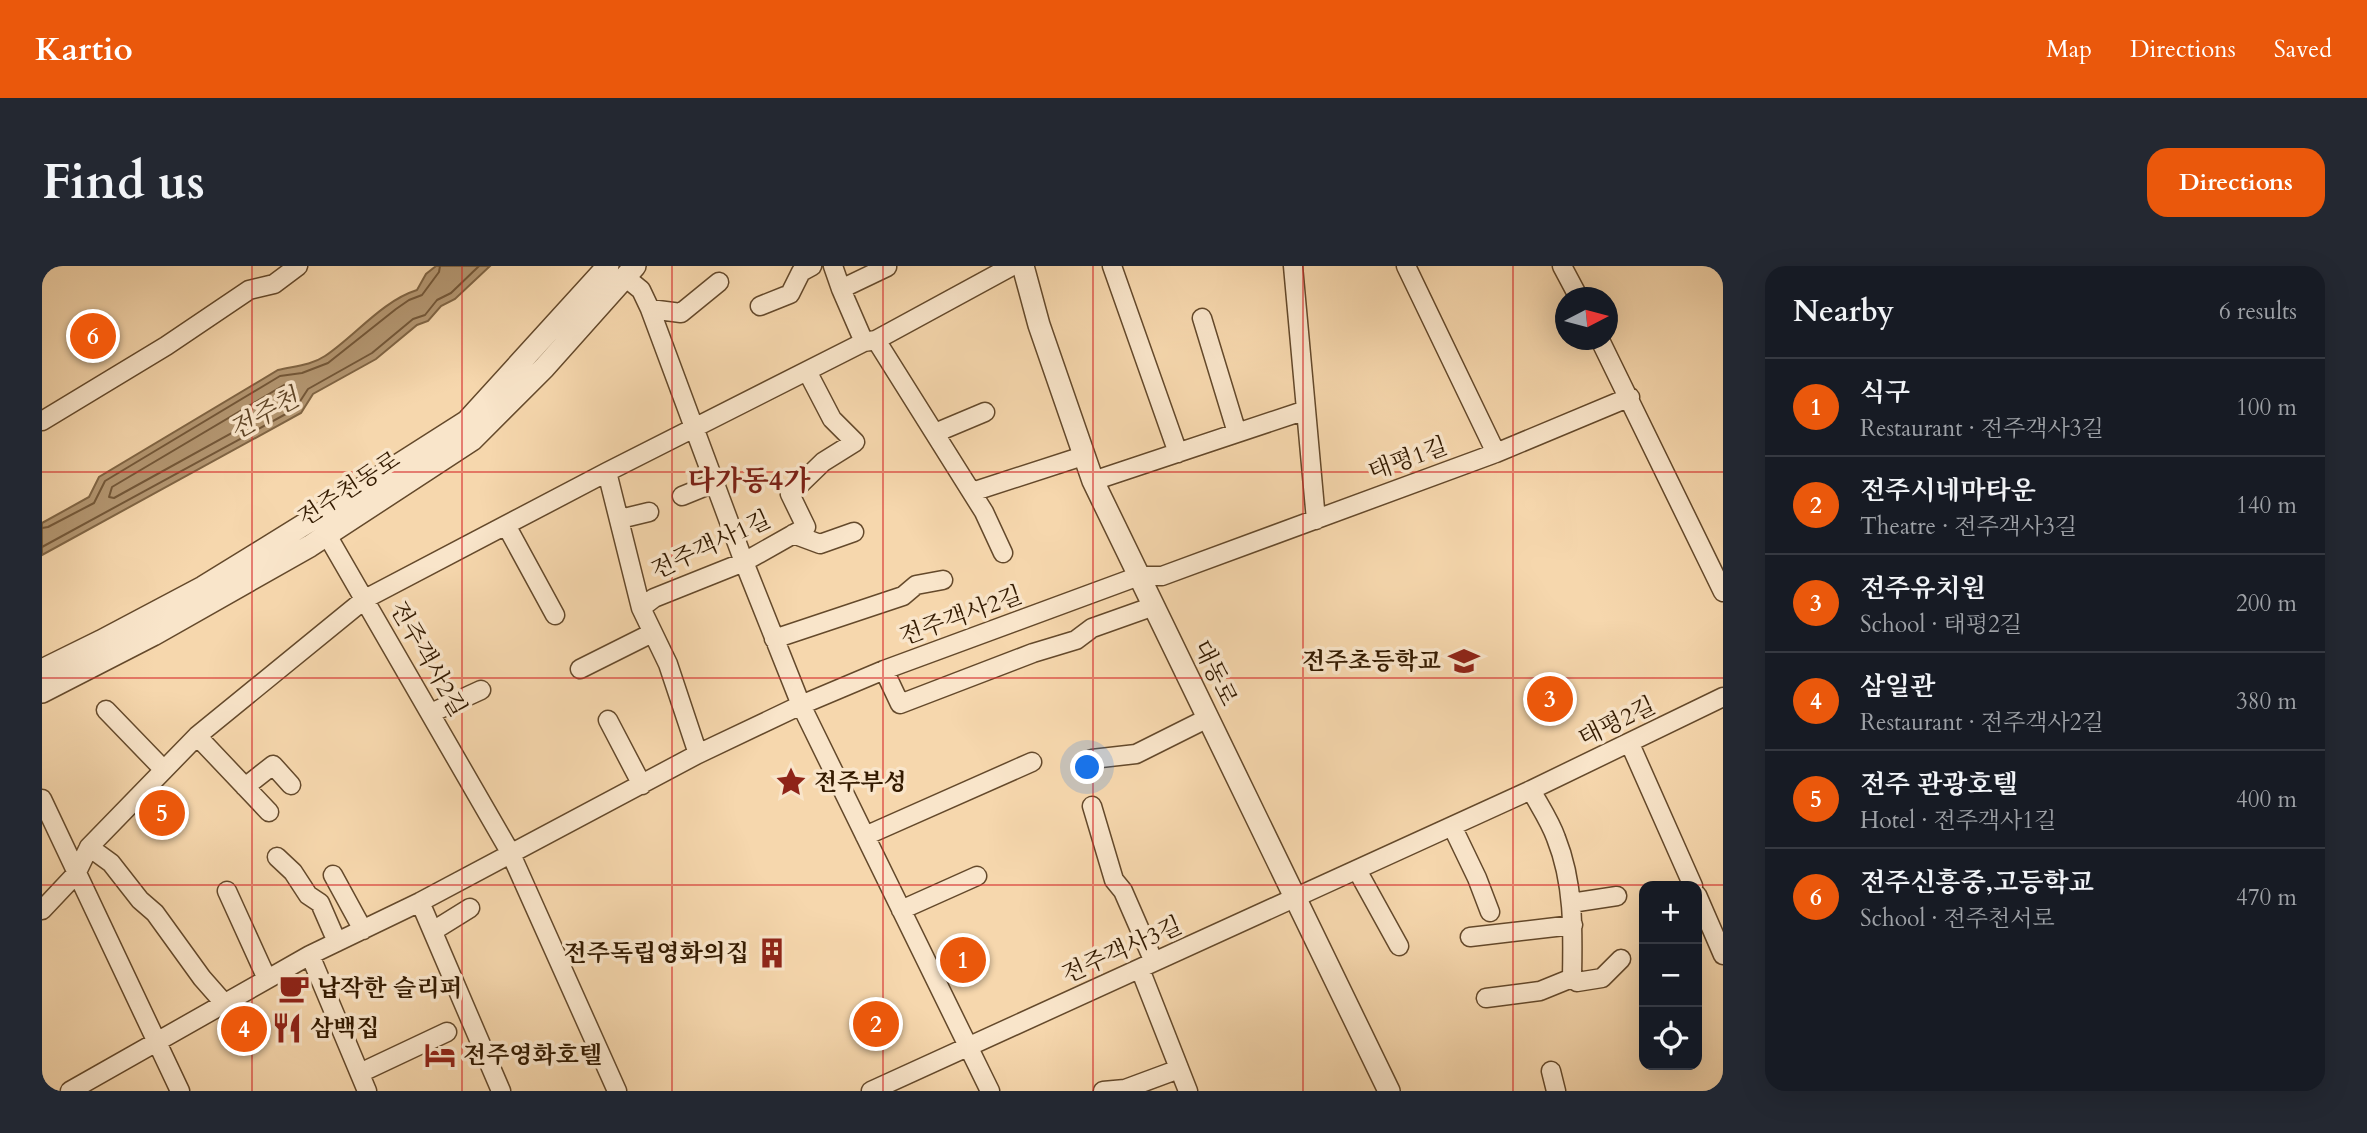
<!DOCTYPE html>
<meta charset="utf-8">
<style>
:root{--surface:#171b24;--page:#242831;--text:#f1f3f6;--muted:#9ea1a6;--line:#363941;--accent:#ea580c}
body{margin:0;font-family:Cardo,"Noto Serif KR",serif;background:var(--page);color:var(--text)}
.controls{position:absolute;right:21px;bottom:21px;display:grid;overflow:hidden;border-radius:14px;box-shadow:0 7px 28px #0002}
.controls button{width:63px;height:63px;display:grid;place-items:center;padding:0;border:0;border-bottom:2px solid var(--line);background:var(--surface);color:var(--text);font:35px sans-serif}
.compass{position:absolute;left:1513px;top:21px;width:63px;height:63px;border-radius:50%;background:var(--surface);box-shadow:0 7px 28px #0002;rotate:84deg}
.you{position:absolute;left:1046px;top:502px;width:24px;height:24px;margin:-18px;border:5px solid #fff;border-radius:50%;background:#1a73e8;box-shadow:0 0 0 10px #1a73e833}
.badge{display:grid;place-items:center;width:46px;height:46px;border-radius:50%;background:var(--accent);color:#fff;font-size:23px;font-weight:700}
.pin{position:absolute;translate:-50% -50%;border:4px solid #fff;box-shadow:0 2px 7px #0006}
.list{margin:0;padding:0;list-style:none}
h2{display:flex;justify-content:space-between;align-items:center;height:91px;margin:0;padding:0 28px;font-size:30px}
h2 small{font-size:23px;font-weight:400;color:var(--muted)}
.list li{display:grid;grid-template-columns:46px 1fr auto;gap:21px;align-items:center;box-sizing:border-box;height:98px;padding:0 28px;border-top:2px solid var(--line)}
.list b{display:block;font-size:26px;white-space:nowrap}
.list p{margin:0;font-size:23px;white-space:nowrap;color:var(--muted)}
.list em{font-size:23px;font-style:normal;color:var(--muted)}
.icon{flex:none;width:38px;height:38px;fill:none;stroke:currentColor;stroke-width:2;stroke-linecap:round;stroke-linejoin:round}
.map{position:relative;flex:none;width:1681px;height:825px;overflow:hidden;border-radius:21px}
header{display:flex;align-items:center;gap:42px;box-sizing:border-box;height:98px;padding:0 35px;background:var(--accent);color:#fff}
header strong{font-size:33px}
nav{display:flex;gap:38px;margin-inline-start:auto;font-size:24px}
.intro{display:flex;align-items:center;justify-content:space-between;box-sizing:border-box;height:168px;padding:0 42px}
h1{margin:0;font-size:49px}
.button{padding:18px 32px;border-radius:21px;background:var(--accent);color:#fff;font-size:24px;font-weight:700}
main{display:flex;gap:42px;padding:0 42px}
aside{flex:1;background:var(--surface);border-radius:21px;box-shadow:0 7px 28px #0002}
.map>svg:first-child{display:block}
.water{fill:#b49772;stroke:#806544;stroke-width:2}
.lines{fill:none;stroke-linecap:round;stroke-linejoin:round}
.shore{stroke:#745839;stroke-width:2}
.minor-casing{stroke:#64492b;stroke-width:21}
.tertiary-casing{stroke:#64492b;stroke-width:24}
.minor{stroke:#f9e5ca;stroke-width:18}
.tertiary{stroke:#f9e5ca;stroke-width:21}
.grid{fill:none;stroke:#d62828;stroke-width:2;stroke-opacity:0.55}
.labels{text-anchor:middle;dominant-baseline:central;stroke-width:7;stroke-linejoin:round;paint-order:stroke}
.street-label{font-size:24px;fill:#331a00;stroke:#f9e5ca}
.poi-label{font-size:24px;font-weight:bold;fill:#331a00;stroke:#f9e5ca;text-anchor:start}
.water-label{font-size:26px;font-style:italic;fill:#604628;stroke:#f9e5ca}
.quarter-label{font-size:28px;font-weight:bold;fill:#7a1f14;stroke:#f9e5ca}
</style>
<header>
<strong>Kartio</strong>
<nav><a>Map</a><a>Directions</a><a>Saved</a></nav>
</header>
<div class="intro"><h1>Find us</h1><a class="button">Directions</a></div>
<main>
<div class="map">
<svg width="1681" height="825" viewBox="0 0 1681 825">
<rect width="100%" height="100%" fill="#f6d7ad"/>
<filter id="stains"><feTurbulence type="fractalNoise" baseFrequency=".00286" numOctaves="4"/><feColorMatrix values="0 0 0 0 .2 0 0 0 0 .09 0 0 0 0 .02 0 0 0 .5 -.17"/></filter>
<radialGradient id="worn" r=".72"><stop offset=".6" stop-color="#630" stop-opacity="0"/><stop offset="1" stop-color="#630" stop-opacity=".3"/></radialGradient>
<path class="water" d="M394,0h54l-35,33 -14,7 -13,15 -11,4 -41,34 -63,35 -12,19 -259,142v-32l47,-26 10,-20 179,-107c16,-4 32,-4 47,-14 30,-20 57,-55 92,-66l9,-16z"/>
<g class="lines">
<path class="shore" d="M242,119h10l2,3 -8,14 -174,96 -5,-1 3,-10z
M0,262l6,-1 46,-24 11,-22 175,-105 22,-3 26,-10 68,-54 13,-9 13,-5 17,-23 1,-6
M0,281l253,-138 13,-20 64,-36 41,-34 12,-4 12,-15 14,-7 28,-27"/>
<g class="minor-casing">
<path id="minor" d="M791,0l8,23 23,53
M1070,0l66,187
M1251,0l23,254
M1364,0l90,187
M1520,0l17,32
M583,11l16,13 9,19 94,253 57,143 189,386
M799,23l46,-22
M718,40l30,-12 11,-22 11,-6
M608,43l31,4 38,-31
M1160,52l35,115
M834,74l108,172 19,41
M1558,74l123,252
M0,155l124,-75 83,-56 25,-6 24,-18
M893,167l50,-21
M565,206l34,136 27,56 30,90
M1051,215l213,-71
M930,226l111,-36
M640,230l32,-13
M578,253l29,-7
M464,259l49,90
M751,268l27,10 34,-12
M285,269l183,317 107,239
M599,342l13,-10 90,-36 62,-35 -16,-33 33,-32 32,-20 -23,-23 -25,-48
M732,373l129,-43 13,-11 27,-5
M538,403l72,-36
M842,404l16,34 133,-51 43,-13 16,-12 62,-22
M64,444l58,60
M389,447l50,-23
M566,454l34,65
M155,470l72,76
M1588,478l63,142
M1050,493l44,-5 72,-36
M203,521l28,-22 18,20
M0,533l138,292
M1050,540l22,74 9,11 31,71
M1410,560l25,52 13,34
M823,570l167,-74
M47,581l22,16 29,37 15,13 47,65 22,25
M235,591l16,15 15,23 12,8 17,39
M1315,604l42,76
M291,609l30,55
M185,625l40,88
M1655,629l26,60
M378,636l81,189
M1529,637l46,-7
M0,644l34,-36 13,-27 108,-111 168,-137 242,-127 257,-130 12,-2 136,-74
M859,644l76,-34
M391,665l37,-23
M1428,671l103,-12
M268,689l57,136
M1098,703l48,122
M1530,712l5,4 25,-4 19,-19
M1444,732l54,-7 32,-13c1,-48 2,-95 -16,-140 -6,-17 -17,-33 -25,-48
M1509,805l5,20
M318,807l87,-41
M28,825l240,-136 110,-53 278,-148 103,-49 83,-35 255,-94h23l334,-123 134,-56
M829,825l660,-301 192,-93
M1061,825l22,-2 54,-20"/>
</g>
<g class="tertiary-casing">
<path id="tertiary" d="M981,0l16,59 54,156 296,610
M0,404l59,-29 102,-54 123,-76 141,-90 141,-155
M0,426l111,-57 157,-89 162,-106 72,-72 91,-102"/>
</g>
<use href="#minor" class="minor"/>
<use href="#tertiary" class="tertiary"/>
</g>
<path class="grid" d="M210,0v825M420,0v825M630,0v825M841,0v825M1051,0v825M1261,0v825M1471,0v825M0,206h1681M0,412h1681M0,619h1681"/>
<defs>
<g id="school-bare" transform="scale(2.415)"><path d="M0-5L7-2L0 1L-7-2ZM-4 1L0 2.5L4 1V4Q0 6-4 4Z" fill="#8f2418" stroke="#f9e5ca" stroke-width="2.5" paint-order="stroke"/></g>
<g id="sight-bare" transform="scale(2.415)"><path d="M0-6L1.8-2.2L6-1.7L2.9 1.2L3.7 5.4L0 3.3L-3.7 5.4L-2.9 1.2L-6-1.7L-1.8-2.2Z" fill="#8f2418" stroke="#f9e5ca" stroke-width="2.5" paint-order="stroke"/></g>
<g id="building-bare" transform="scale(2.415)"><path d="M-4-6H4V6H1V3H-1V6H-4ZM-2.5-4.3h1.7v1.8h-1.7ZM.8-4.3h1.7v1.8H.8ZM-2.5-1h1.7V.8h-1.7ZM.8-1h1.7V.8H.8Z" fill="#8f2418" stroke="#f9e5ca" stroke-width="2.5" paint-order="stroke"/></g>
<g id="cafe-bare" transform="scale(2.415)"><path d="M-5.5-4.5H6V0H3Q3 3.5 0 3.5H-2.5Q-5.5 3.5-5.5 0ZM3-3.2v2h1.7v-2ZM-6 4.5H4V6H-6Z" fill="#8f2418" stroke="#f9e5ca" stroke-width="2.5" paint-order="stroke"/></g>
<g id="restaurant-bare" transform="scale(2.415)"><path d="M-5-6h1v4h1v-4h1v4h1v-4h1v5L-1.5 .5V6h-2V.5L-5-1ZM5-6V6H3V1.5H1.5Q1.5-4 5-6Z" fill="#8f2418" stroke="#f9e5ca" stroke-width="2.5" paint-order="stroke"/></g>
<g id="hotel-bare" transform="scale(2.415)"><path d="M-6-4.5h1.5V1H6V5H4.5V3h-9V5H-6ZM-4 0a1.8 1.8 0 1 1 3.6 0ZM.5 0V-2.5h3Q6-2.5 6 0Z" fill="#8f2418" stroke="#f9e5ca" stroke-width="2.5" paint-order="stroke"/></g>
</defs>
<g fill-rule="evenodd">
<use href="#school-bare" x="1422" y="395"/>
<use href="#sight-bare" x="749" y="516"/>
<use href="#building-bare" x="730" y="687"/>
<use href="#cafe-bare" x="252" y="722"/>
<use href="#restaurant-bare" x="245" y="762"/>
<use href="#hotel-bare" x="398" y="789"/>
</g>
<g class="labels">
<g class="street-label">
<text transform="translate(1366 193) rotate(-20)">태평1길</text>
<text transform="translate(307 223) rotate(-33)">전주천동로</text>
<text transform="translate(669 279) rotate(-25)">전주객사1길</text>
<text transform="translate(919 350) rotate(-20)">전주객사2길</text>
<text transform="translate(386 393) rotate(60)">전주객사2길</text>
<text transform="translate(1173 407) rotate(64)">대동로</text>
<text transform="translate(1575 456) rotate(-26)">태평2길</text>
<text transform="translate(1080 684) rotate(-24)">전주객사3길</text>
</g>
<g class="poi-label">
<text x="1399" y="395" text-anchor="end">전주초등학교</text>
<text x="772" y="516">전주부성</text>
<text x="707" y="687" text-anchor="end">전주독립영화의집</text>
<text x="275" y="722">납작한 슬리퍼</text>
<text x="268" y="762">삼백집</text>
<text x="421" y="789">전주영화호텔</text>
</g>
<g class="water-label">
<text transform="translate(222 148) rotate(-29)">전주천</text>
</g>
<g class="quarter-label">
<text x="707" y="215">다가동4가</text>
</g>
</g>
<rect width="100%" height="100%" filter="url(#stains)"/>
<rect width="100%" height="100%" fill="url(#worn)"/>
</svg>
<div class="controls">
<button>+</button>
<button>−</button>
<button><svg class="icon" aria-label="locate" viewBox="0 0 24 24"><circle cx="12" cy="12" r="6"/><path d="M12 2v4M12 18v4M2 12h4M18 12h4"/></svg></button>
</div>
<svg class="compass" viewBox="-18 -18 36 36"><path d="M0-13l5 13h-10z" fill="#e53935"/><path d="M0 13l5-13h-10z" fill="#9ea1a6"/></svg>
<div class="you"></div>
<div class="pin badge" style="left:921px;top:694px">1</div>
<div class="pin badge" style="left:834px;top:758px">2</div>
<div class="pin badge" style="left:1508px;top:433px">3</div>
<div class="pin badge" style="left:202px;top:763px">4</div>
<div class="pin badge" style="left:120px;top:547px">5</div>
<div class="pin badge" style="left:51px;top:70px">6</div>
</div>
<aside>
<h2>Nearby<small>6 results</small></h2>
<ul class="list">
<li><span class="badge">1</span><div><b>식구</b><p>Restaurant · 전주객사3길</p></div><em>100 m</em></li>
<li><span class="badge">2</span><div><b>전주시네마타운</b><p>Theatre · 전주객사3길</p></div><em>140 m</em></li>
<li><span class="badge">3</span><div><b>전주유치원</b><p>School · 태평2길</p></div><em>200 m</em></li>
<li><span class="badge">4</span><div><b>삼일관</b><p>Restaurant · 전주객사2길</p></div><em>380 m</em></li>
<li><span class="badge">5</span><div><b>전주 관광호텔</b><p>Hotel · 전주객사1길</p></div><em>400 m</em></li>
<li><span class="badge">6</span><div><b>전주신흥중,고등학교</b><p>School · 전주천서로</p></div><em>470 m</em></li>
</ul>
</aside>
</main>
